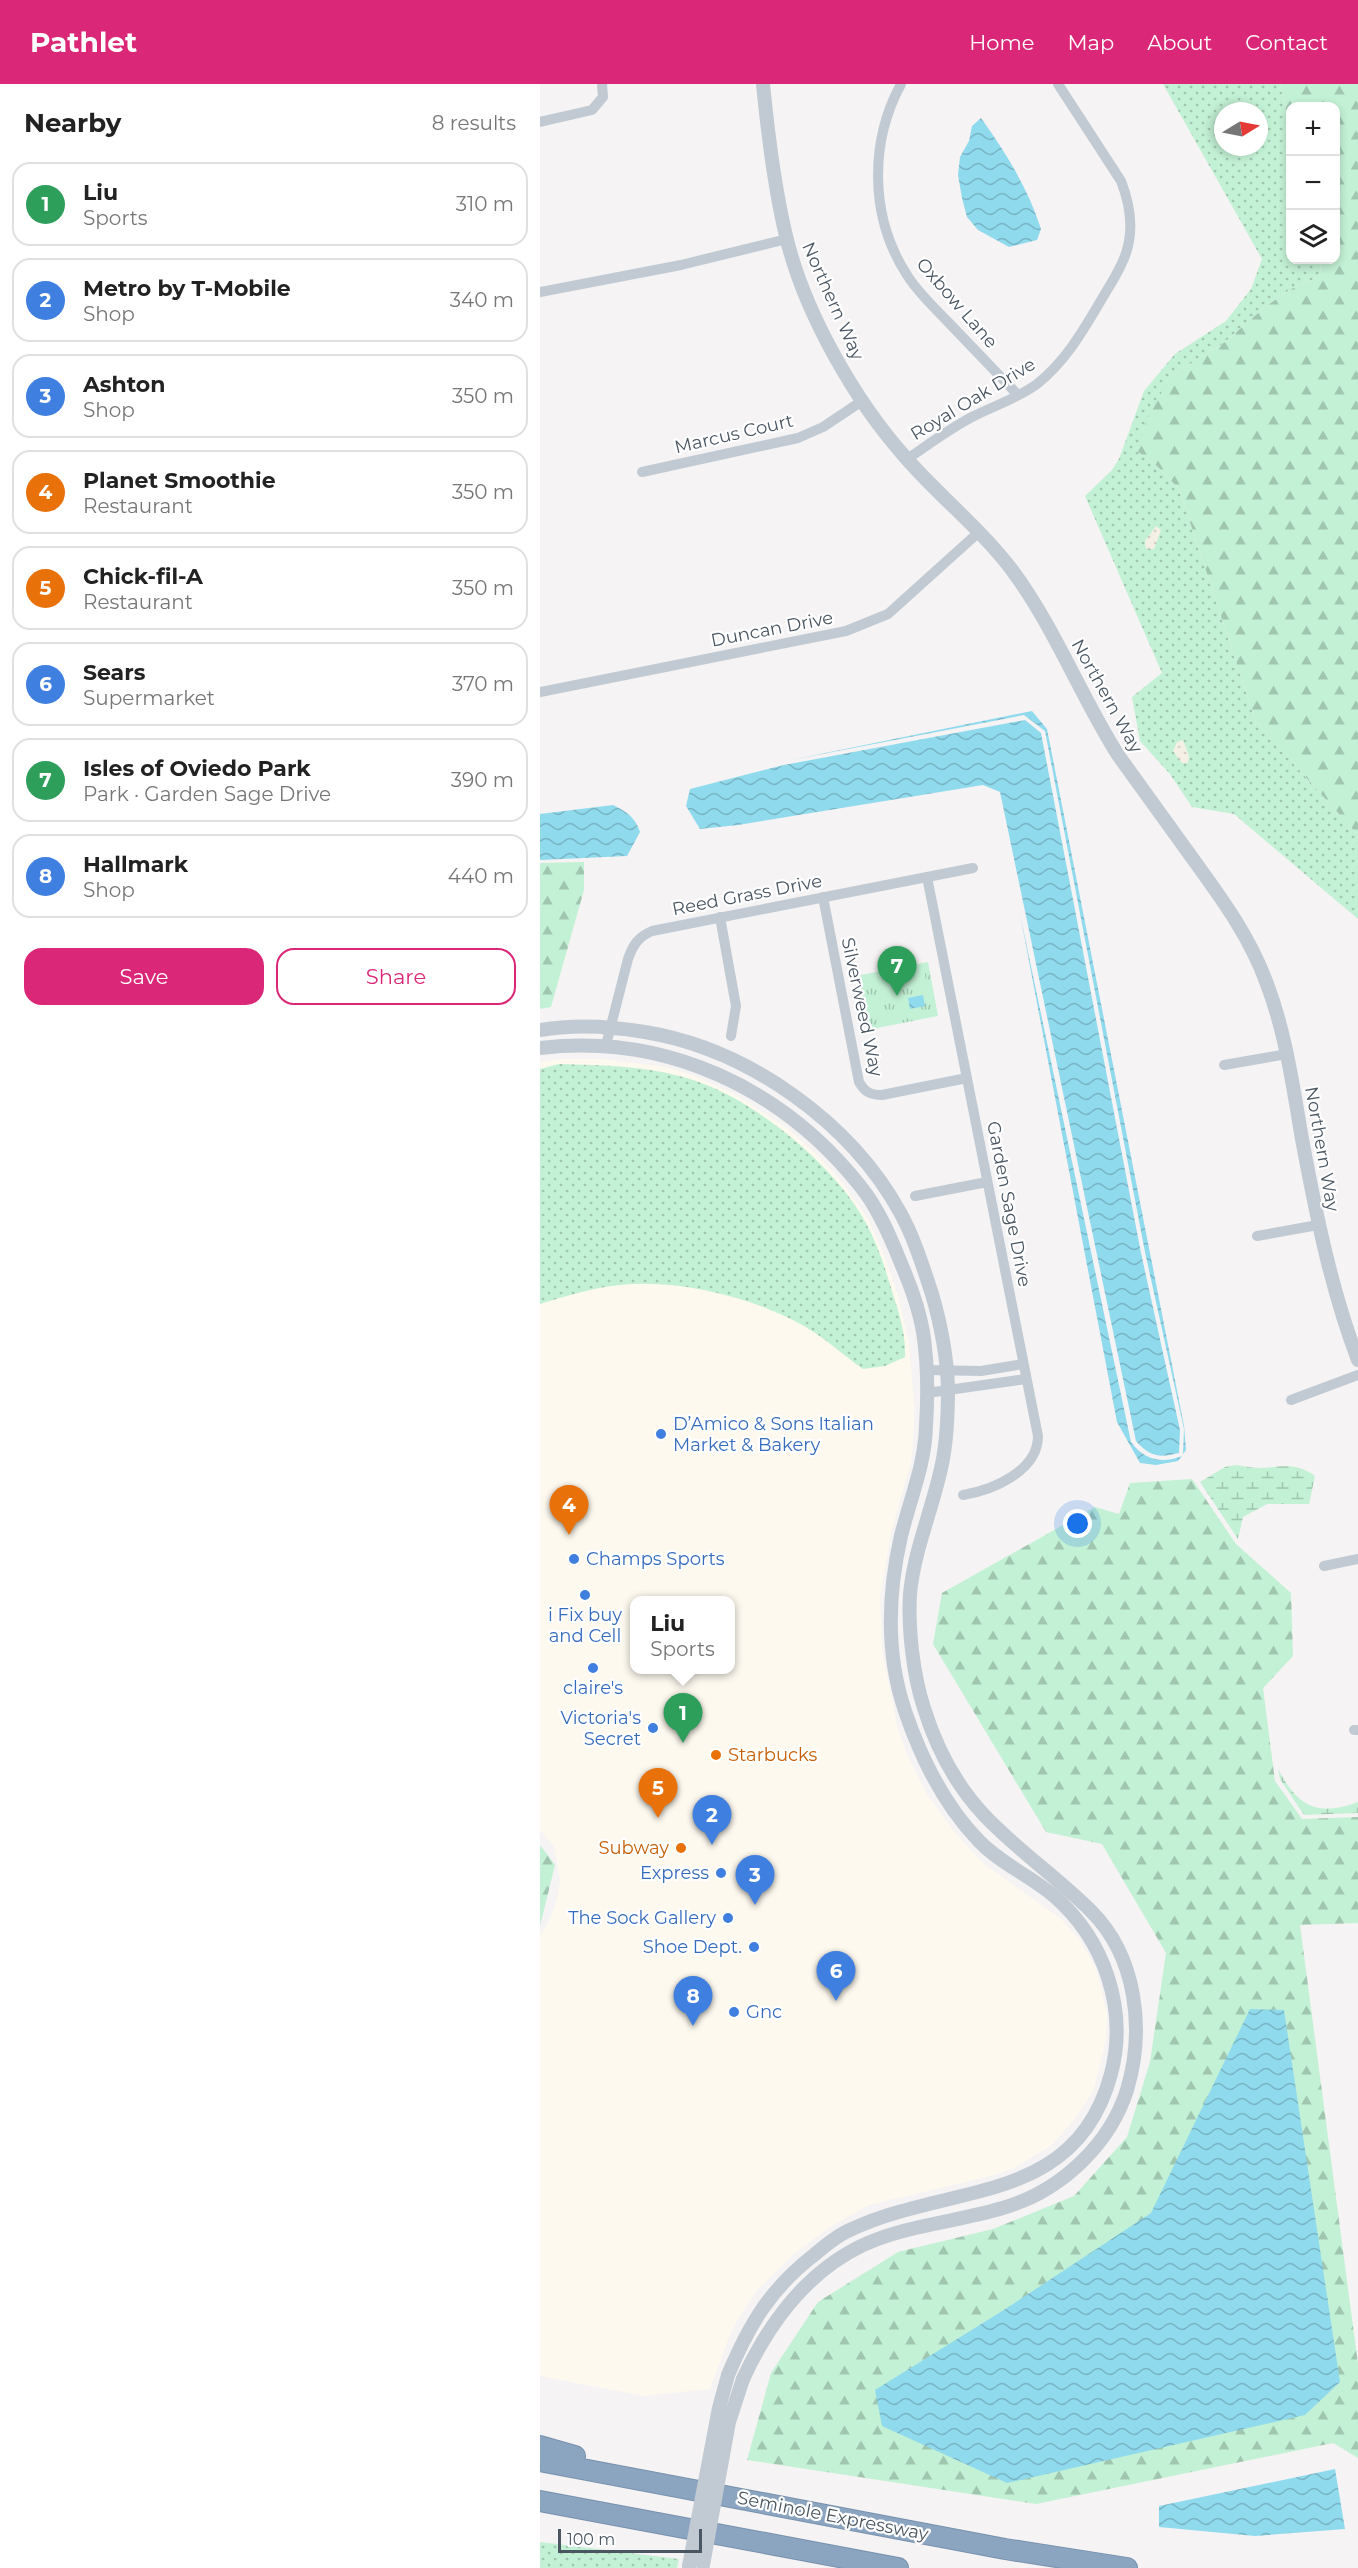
<!DOCTYPE html>
<meta charset="utf-8">
<style>
:root{--surface:#fff;--page:#f6f6f6;--text:#222;--muted:#767676;--line:#e0e0e0;--accent:#db2777}
body{margin:0;font-family:Montserrat,sans-serif;background:var(--page);color:var(--text)}
.controls{position:absolute;right:18px;top:18px;display:grid;overflow:hidden;border-radius:12px;box-shadow:0 3px 9px #0003}
.controls button{width:54px;height:54px;display:grid;place-items:center;padding:0;border:0;border-bottom:2px solid var(--line);background:var(--surface);color:var(--text);font:30px sans-serif}
.compass{position:absolute;left:674px;top:18px;width:54px;height:54px;border-radius:50%;background:var(--surface);box-shadow:0 3px 9px #0003;rotate:80deg}
.scale{position:absolute;left:18px;bottom:15px;width:144px;box-sizing:border-box;padding-left:6px;border:3px solid #4a5661;border-top:0;font-size:16px;line-height:21px;white-space:nowrap;color:#4a5661;-webkit-text-stroke:4px #fff;paint-order:stroke}
.you{position:absolute;left:538px;top:1440px;width:21px;height:21px;margin:-15px;border:4px solid #fff;border-radius:50%;background:#1a73e8;box-shadow:0 0 0 9px #1a73e833}
.badge{display:grid;place-items:center;width:39px;height:39px;border-radius:50%;background:var(--accent);color:#fff;font-size:20px;font-weight:700}
.pin{position:absolute;translate:-50% -50px;filter:drop-shadow(0 2px 3px #0008)}
.pin::after{content:'';position:absolute;top:32px;width:21px;height:18px;background:inherit;clip-path:polygon(0 0,100% 0,50% 100%)}
.popup{position:absolute;left:90px;top:1512px;width:105px;height:78px;box-sizing:border-box;display:grid;place-content:center;border-radius:12px;background:var(--surface);filter:drop-shadow(0 2px 4px #0005);font-size:20px;white-space:nowrap;color:var(--muted)}
.popup b{font-size:22px;color:var(--text)}
.popup::after{content:'';position:absolute;left:50%;top:100%;margin-left:-12px;border:12px solid transparent;border-top-color:var(--surface)}
.list{margin:0;padding:0;list-style:none}
h2{display:flex;justify-content:space-between;align-items:center;height:78px;margin:0;padding:0 24px;font-size:26px}
h2 small{font-size:20px;font-weight:400;color:var(--muted)}
.list li{display:grid;grid-template-columns:39px 1fr auto;gap:18px;align-items:center;box-sizing:border-box;height:84px;margin:0 12px 12px;padding:0 12px;border:2px solid var(--line);border-radius:18px}
.list b{display:block;font-size:22px;white-space:nowrap}
.list p{margin:0;font-size:20px;white-space:nowrap;color:var(--muted)}
.list em{font-size:20px;font-style:normal;color:var(--muted)}
.actions{display:flex;gap:12px;padding:18px 24px}
.actions a{flex:1;padding:14px 0;border:2px solid var(--accent);border-radius:18px;text-align:center;font-size:21px;color:var(--accent)}
.actions .main{background:var(--accent);color:#fff}
.icon{flex:none;width:33px;height:33px;fill:none;stroke:currentColor;stroke-width:2;stroke-linecap:round;stroke-linejoin:round}
.map{position:relative;flex:none;width:818px;height:2484px;overflow:hidden}
header{display:flex;align-items:center;gap:36px;box-sizing:border-box;height:84px;padding:0 30px;background:var(--accent);color:#fff}
header strong{font-size:28px}
nav{display:flex;gap:33px;margin-inline-start:auto;font-size:21px}
main{display:flex}
aside{flex:1;background:var(--surface)}
.map>svg:first-child{display:block}
.commercial{fill:#fdf9ef;fill-rule:evenodd}
.grass{fill:url(#grass-dots);fill-rule:evenodd}
.forest{fill:url(#forest-firs)}
.wetland{fill:url(#wetland-marsh)}
.sand{fill:url(#sand-dots)}
.park{fill:url(#park-tufts)}
.pitch{fill:#c3f1d5}
.water{fill:url(#water-waves)}
.lines{fill:none;stroke-linecap:round;stroke-linejoin:round}
.motorway-casing{stroke:#7690ad;stroke-width:22}
.minor{stroke:#c1cad2;stroke-width:10}
.tertiary{stroke:#c1cad2;stroke-width:14}
.motorway{stroke:#8ba5c1;stroke-width:20}
.tertiary-bridge{stroke:#c1cad2;stroke-width:14}
.shop-dot{fill:#3f7fe0;stroke:#fff;stroke-width:2}
.food-dot{fill:#e8710a;stroke:#fff;stroke-width:2}
.labels{text-anchor:middle;dominant-baseline:central;stroke-width:4.5;stroke-linejoin:round;paint-order:stroke}
.street-label{font-size:18px;fill:#4a5661;stroke:#fff}
.shop-label{font-size:18px;fill:#366cbe;stroke:#fff;text-anchor:end}
.food-label{font-size:18px;fill:#c56008;stroke:#fff;text-anchor:start}
</style>
<header>
<strong>Pathlet</strong>
<nav><a>Home</a><a>Map</a><a>About</a><a>Contact</a></nav>
</header>
<main>
<aside>
<h2>Nearby<small>8 results</small></h2>
<ul class="list">
<li><span class="badge" style="background:#2e9e5b">1</span><div><b>Liu</b><p>Sports</p></div><em>310 m</em></li>
<li><span class="badge" style="background:#3f7fe0">2</span><div><b>Metro by T-Mobile</b><p>Shop</p></div><em>340 m</em></li>
<li><span class="badge" style="background:#3f7fe0">3</span><div><b>Ashton</b><p>Shop</p></div><em>350 m</em></li>
<li><span class="badge" style="background:#e8710a">4</span><div><b>Planet Smoothie</b><p>Restaurant</p></div><em>350 m</em></li>
<li><span class="badge" style="background:#e8710a">5</span><div><b>Chick-fil-A</b><p>Restaurant</p></div><em>350 m</em></li>
<li><span class="badge" style="background:#3f7fe0">6</span><div><b>Sears</b><p>Supermarket</p></div><em>370 m</em></li>
<li><span class="badge" style="background:#2e9e5b">7</span><div><b>Isles of Oviedo Park</b><p>Park · Garden Sage Drive</p></div><em>390 m</em></li>
<li><span class="badge" style="background:#3f7fe0">8</span><div><b>Hallmark</b><p>Shop</p></div><em>440 m</em></li>
</ul>
<div class="actions"><a class="main">Save</a><a>Share</a></div>
</aside>
<div class="map">
<svg width="818" height="2484" viewBox="0 0 818 2484">
<defs>
<pattern id="grass-dots" width="8" height="8" patternUnits="userSpaceOnUse" patternTransform="scale(1.5)"><rect width="8" height="8" fill="#c3f1d5"/><path d="M2 2h.1M6 6h.1" fill="none" stroke="#a0c6b0" stroke-width="1.8" stroke-linecap="round"/></pattern>
<pattern id="forest-firs" width="22" height="20" patternUnits="userSpaceOnUse" patternTransform="scale(1.5)"><rect width="22" height="20" fill="#c3f1d5"/><path d="M5 1l3.5 6h-7zM16 11l3.5 6h-7z" fill="#a0c6b0"/></pattern>
<pattern id="wetland-marsh" width="20" height="14" patternUnits="userSpaceOnUse" patternTransform="scale(1.5)"><rect width="20" height="14" fill="#c3f1d5"/><path d="M1 5h8M5 5V1M11 12h8M15 12V8" fill="none" stroke="#a0c6b0"/></pattern>
<pattern id="sand-dots" width="8" height="8" patternUnits="userSpaceOnUse" patternTransform="scale(1.5)"><rect width="8" height="8" fill="#f5f0e5"/><path d="M2 2h.1M6 6h.1" fill="none" stroke="#d4d0c7" stroke-width="1.8" stroke-linecap="round"/></pattern>
<pattern id="park-tufts" width="24" height="20" patternUnits="userSpaceOnUse" patternTransform="scale(1.5)"><rect width="24" height="20" fill="#c3f1d5"/><path d="M3 7l-1-3M5 7V3M7 7l1-3M15 17l-1-3M17 17v-4M19 17l1-3" fill="none" stroke="#a0c6b0"/></pattern>
<pattern id="water-waves" width="16" height="10" patternUnits="userSpaceOnUse" patternTransform="scale(1.5)"><rect width="16" height="10" fill="#90daee"/><path d="M0 5q4-4 8 0t8 0" fill="none" stroke="#78b4c4"/></pattern>
</defs>
<rect width="100%" height="100%" fill="#f5f3f3"/>
<path class="commercial" d="M20,975h42l64,8 29,9 41,19 52,34 28,25 23,24 30,43 16,36 13,39 11,46 5,60v34l-3,26 -19,67 -12,67 2,54 16,79 9,25 21,42 27,37 29,31 77,55 18,20 17,29 11,46 -1,26 -12,49 -17,27 -24,28 -38,24 -24,8 -122,29 -40,23 -34,25 -39,38 -24,38 -22,60 -67,7 -103,-20v-441l8,-12 9,-23 3,-20 -6,-33 -14,-17v-768zM95,1516h96v70h-96z"/>
<path class="grass" d="M623,0h117l10,45v131h30l1,13 -9,7 -21,9 -26,18 -40,35 -55,35 -33,74 20,15 22,23 77,233 102,113v84l-124,-105 -42,-7 -22,-33 -30,-33 -8,-44 30,-24 -77,-177 27,-26 7,-11 25,-68 31,-37 51,-33 25,-32 11,-30zM683,27h36v36h-36z
M19,980c43,1 89,2 131,15 63,19 145,86 176,144 12,22 19,45 26,68 7,23 14,42 13,66l-20,9 -22,3c-20,-14 -38,-31 -59,-43 -51,-29 -126,-47 -184,-41 -28,3 -54,11 -80,19v-235z
M0,2458l139,17 -2,9h-137z"/>
<path class="forest" d="M740,0h78v751l-102,-113 -77,-233 -22,-23 -20,-15 10,-32 23,-42 55,-35 40,-35 26,-18 21,-9 9,-7 -1,-13h16v-154h-46v23z
M44,778v28l-33,117 -11,2v-146z
M652,1395l44,65 55,49 2,63 -30,32 12,93 27,38 56,-2v106l-58,2 58,439v94l-25,-15 -297,61 -289,-44 24,-87 47,-71 80,-50 95,-23 81,-33 53,-59 23,-75 16,-109 -64,-109 -56,-12 -113,-188 9,-51 153,-86 24,7 11,-31z
M0,1761l15,20 -15,61z"/>
<path class="wetland" d="M696,1381c8,1 16,3 24,3 22,-1 36,-6 55,8l-6,28h-42l-24,13 -5,22 -38,-57 25,-15z
M738,1685c20,38 39,48 80,33v11l-54,2 -24,-36z"/>
<path class="sand" d="M616,442l5,4 -7,19h-7l-2,-3v-5z
M643,656l6,16 -1,7h-6l-9,-12 4,-9z"/>
<path class="park" d="M388,878l10,54 -71,14 -11,-54z"/>
<path class="pitch" d="M384,885l3,18 -13,5 -4,-22z"/>
<path class="water" d="M441,34c25,35 47,70 60,111l-4,11 -28,7 -31,-17 -11,-13 -5,-19 -4,-23 2,-18 9,-16 3,-15z
M492,627l15,18 137,697 2,24 -3,4 1,-25 -39,-177 -100,-521 -21,-16 -238,46z
M485,636l16,13 100,520 39,177 -1,23c-20,5 -29,4 -43,-12l-136,-649 -17,-7 -245,40 -38,4 -14,-23 4,-17 94,-24z
M73,721c14,7 22,12 27,27l-13,24 -87,4v-46z
M480,830l111,528c13,18 31,22 51,14l-4,5 -22,4 -16,-2 -23,-41z
M383,911l2,11 -15,3 -2,-11z
M710,1925l34,1 56,372 -35,33 -298,68 -125,-57 -7,-36 132,-82 144,-95z
M795,2385l10,60 -90,7 -96,-9v-21z"/>
<g class="lines">
<g class="motorway-casing">
<path id="motorway" d="M0,2362l35,10
M0,2377l465,88 122,19
M0,2417l358,67"/>
</g>
<path class="minor" d="M361,0c-32,59 -31,134 6,191 11,18 28,33 42,48 23,24 46,48 69,72
M0,38l52,-12 11,-13 -1,-13
M0,208l141,-27 106,-26
M367,375c21,-14 42,-30 65,-42 22,-11 46,-19 65,-33 30,-24 47,-55 66,-87 8,-14 18,-28 23,-44 8,-24 4,-49 -5,-72l-63,-97
M102,388l156,-34 25,-11 39,-26
M0,608l306,-61 42,-17 91,-82
M387,793l111,559c0,35 -45,54 -75,59
M283,813l36,185c6,10 11,13 23,13l85,-17
M180,833l16,89 -5,30
M66,961l22,-86c5,-14 10,-22 24,-28l321,-63
M684,981l63,-11
M375,1112l72,-14
M717,1152l61,-11
M386,1286l55,1 42,-7
M387,1309l99,-14
M751,1316l67,-25
M784,1482l34,-7
M814,1646h4"/>
<path class="tertiary" d="M223,0c5,51 11,102 23,152 18,76 69,165 120,222 34,39 75,71 106,112 43,58 68,125 106,185 25,35 50,69 75,104 29,40 57,78 74,125 19,50 26,103 35,155 14,75 29,150 56,221
M0,946c34,-6 70,-4 105,2 103,17 206,90 256,182 14,26 22,53 31,80 9,31 15,62 16,94 0,25 -1,52 -6,76 -9,44 -28,86 -32,130 -2,34 3,81 14,114 12,39 32,77 60,107 33,35 73,62 107,96 46,46 54,119 36,179 -17,54 -65,99 -118,116 -48,16 -102,18 -148,40 -55,27 -93,79 -118,133
M0,964c126,-15 243,40 321,139 17,21 29,49 39,74 10,23 19,47 23,71 5,31 5,63 3,94 -1,39 -16,73 -25,110 -13,57 -15,119 4,175 16,47 39,94 74,130 22,23 52,35 75,55 51,44 74,114 57,178 -35,132 -161,109 -259,155 -14,6 -26,16 -38,26 -44,34 -65,70 -86,120"/>
<use href="#motorway" class="motorway"/>
<path class="tertiary-bridge" d="M163,2481l26,-143 14,-43
M149,2482l30,-158 9,-33"/>
</g>
<g class="shop-dot">
<circle cx="121" cy="1350" r="6"/>
<circle cx="34" cy="1475" r="6"/>
<circle cx="45" cy="1511" r="6"/>
<circle cx="53" cy="1584" r="6"/>
<circle cx="113" cy="1644" r="6"/>
<circle cx="181" cy="1789" r="6"/>
<circle cx="188" cy="1834" r="6"/>
<circle cx="214" cy="1863" r="6"/>
<circle cx="194" cy="1928" r="6"/>
</g>
<g class="food-dot">
<circle cx="176" cy="1671" r="6"/>
<circle cx="141" cy="1764" r="6"/>
</g>
<g class="labels">
<g class="street-label">
<text transform="translate(293 217) rotate(66)">Northern Way</text>
<text transform="translate(417 219) rotate(49)">Oxbow Lane</text>
<text transform="translate(433 315) rotate(-31)">Royal Oak Drive</text>
<text transform="translate(194 350) rotate(-13)">Marcus Court</text>
<text transform="translate(232 545) rotate(-11)">Duncan Drive</text>
<text transform="translate(567 612) rotate(61)">Northern Way</text>
<text transform="translate(207 811) rotate(-11)">Reed Grass Drive</text>
<text transform="translate(322 923) rotate(78)">Silverweed Way</text>
<text transform="translate(782 1065) rotate(80)">Northern Way</text>
<text transform="translate(469 1120) rotate(79)">Garden Sage Drive</text>
<text transform="translate(293 2432) rotate(11)">Seminole Expressway</text>
</g>
<g class="shop-label">
<text x="133" y="1340" text-anchor="start">D’Amico &amp; Sons Italian<tspan x="133" dy="21">Market &amp; Bakery</tspan></text>
<text x="46" y="1475" text-anchor="start">Champs Sports</text>
<text x="45" y="1531" text-anchor="middle">i Fix buy<tspan x="45" dy="21">and Cell</tspan></text>
<text x="53" y="1604" text-anchor="middle">claire's</text>
<text x="101" y="1634">Victoria's<tspan x="101" dy="21">Secret</tspan></text>
<text x="169" y="1789">Express</text>
<text x="176" y="1834">The Sock Gallery</text>
<text x="202" y="1863">Shoe Dept.</text>
<text x="206" y="1928" text-anchor="start">Gnc</text>
</g>
<g class="food-label">
<text x="188" y="1671">Starbucks</text>
<text x="129" y="1764" text-anchor="end">Subway</text>
</g>
</g>
</svg>
<div class="controls">
<button>+</button>
<button>−</button>
<button><svg class="icon" aria-label="layers" viewBox="0 0 24 24"><path d="M12 4l9 5-9 5-9-5zM3 14l9 5 9-5"/></svg></button>
</div>
<svg class="compass" viewBox="-18 -18 36 36"><path d="M0-13l5 13h-10z" fill="#e53935"/><path d="M0 13l5-13h-10z" fill="#767676"/></svg>
<div class="scale">100 m</div>
<div class="you"></div>
<div class="pin badge" style="left:143px;top:1659px;background:#2e9e5b">1</div>
<div class="popup"><b>Liu</b>Sports</div>
<div class="pin badge" style="left:172px;top:1761px;background:#3f7fe0">2</div>
<div class="pin badge" style="left:215px;top:1821px;background:#3f7fe0">3</div>
<div class="pin badge" style="left:29px;top:1451px;background:#e8710a">4</div>
<div class="pin badge" style="left:118px;top:1734px;background:#e8710a">5</div>
<div class="pin badge" style="left:296px;top:1917px;background:#3f7fe0">6</div>
<div class="pin badge" style="left:357px;top:912px;background:#2e9e5b">7</div>
<div class="pin badge" style="left:153px;top:1942px;background:#3f7fe0">8</div>
</div>
</main>
